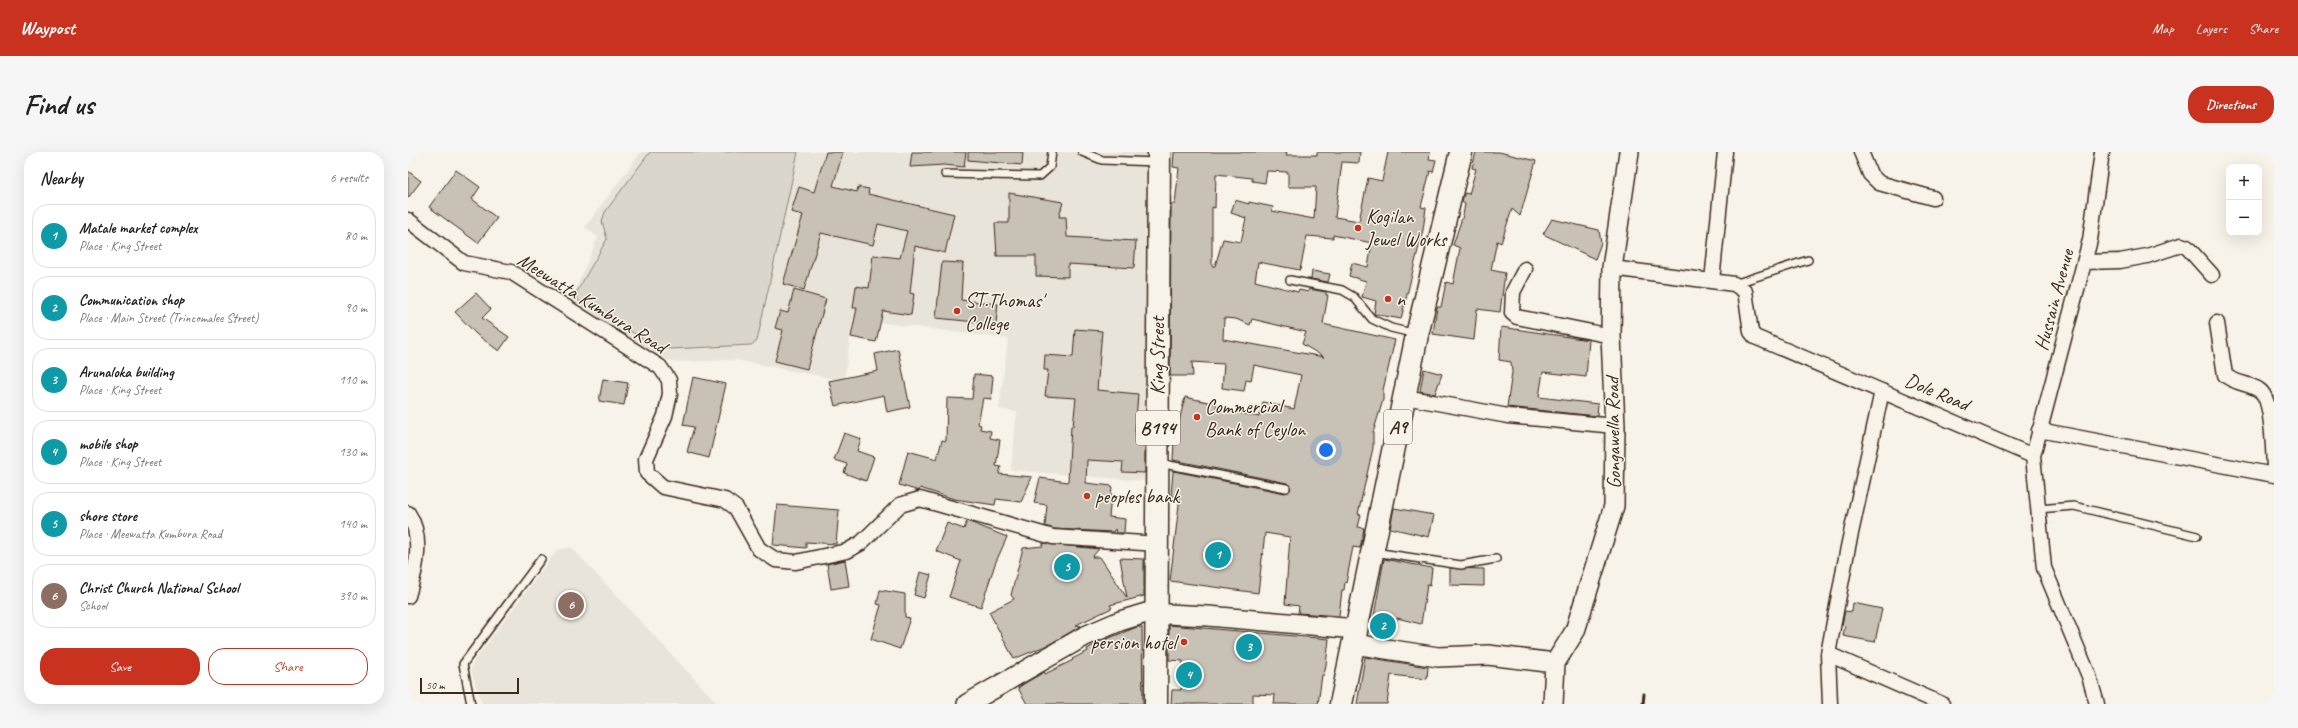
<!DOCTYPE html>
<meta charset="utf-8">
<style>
:root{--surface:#fff;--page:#f6f6f6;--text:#222;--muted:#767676;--line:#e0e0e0;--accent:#c8321e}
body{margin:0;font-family:Caveat,sans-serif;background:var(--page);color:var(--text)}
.controls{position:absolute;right:12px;top:12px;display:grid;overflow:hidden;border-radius:8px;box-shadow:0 4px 16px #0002}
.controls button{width:36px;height:36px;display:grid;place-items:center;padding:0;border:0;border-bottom:1px solid var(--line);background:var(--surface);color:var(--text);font:20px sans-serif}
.scale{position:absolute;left:12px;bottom:10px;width:99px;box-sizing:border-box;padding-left:4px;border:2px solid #3b2a1e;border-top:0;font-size:11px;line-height:14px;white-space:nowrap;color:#3b2a1e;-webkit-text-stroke:3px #f7f3e8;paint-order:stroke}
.you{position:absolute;left:918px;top:298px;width:14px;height:14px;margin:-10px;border:3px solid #fff;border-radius:50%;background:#1a73e8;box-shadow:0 0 0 6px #1a73e833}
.badge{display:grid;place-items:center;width:26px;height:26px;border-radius:50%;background:var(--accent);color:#fff;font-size:13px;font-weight:700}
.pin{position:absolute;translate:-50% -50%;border:2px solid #fff;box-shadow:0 1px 4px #0006}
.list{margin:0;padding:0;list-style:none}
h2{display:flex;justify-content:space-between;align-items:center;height:52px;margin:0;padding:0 16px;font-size:17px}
h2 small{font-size:13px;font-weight:400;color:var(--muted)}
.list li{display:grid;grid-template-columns:26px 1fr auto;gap:12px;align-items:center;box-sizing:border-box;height:64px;margin:0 8px 8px;padding:0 8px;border:1px solid var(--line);border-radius:16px}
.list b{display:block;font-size:15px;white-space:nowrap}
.list p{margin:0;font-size:13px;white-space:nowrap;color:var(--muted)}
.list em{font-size:13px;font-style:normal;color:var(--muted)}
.actions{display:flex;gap:8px;padding:12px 16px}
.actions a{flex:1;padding:9px 0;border:1px solid var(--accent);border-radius:16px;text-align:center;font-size:14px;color:var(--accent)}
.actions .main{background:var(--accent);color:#fff}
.map{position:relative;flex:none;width:1866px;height:552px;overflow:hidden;border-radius:16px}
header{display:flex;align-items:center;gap:24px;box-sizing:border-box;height:56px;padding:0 20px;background:var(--accent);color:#fff}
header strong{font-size:19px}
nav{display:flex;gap:22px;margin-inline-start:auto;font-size:14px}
.intro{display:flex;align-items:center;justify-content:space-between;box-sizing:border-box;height:96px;padding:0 24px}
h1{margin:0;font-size:28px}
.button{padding:10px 18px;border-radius:16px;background:var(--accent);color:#fff;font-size:14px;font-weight:700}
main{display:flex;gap:24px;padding:0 24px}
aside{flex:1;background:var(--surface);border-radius:16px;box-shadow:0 4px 16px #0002}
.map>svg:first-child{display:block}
.built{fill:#e9e4d9}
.green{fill:#dbd6cb;stroke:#8b8074}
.building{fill:#c8c1b6;stroke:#3b2a1e;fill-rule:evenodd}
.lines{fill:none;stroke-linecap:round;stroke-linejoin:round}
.lane-casing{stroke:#3b2a1e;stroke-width:10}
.street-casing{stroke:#3b2a1e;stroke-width:17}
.secondary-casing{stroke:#3b2a1e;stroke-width:22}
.primary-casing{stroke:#3b2a1e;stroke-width:25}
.highway-casing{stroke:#3b2a1e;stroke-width:25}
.lane{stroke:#f7f3e8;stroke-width:7}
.street{stroke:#f7f3e8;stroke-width:14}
.secondary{stroke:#f7f3e8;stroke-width:19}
.primary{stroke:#f7f3e8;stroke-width:22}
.highway{stroke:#f7f3e8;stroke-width:22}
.rail{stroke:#3b2a1e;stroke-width:3}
.poi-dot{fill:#c8321e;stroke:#f7f3e8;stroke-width:1.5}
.labels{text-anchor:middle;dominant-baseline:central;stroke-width:3;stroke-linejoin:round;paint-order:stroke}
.shield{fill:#f7f3e8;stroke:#73665b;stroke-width:1}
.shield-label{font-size:19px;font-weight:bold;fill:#3b2a1e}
.poi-label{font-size:20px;fill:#3b2a1e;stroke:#f7f3e8;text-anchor:start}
.street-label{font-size:20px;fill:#3b2a1e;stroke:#f7f3e8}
</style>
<header>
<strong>Waypost</strong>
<nav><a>Map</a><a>Layers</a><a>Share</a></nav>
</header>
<div class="intro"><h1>Find us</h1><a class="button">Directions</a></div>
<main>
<aside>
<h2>Nearby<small>6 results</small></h2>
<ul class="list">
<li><span class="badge" style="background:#0f9aa8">1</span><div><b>Matale market complex</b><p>Place · King Street</p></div><em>80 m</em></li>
<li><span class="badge" style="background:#0f9aa8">2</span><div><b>Communication shop</b><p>Place · Main Street (Trincomalee Street)</p></div><em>90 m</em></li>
<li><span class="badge" style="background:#0f9aa8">3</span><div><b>Arunaloka building</b><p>Place · King Street</p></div><em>110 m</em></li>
<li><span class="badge" style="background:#0f9aa8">4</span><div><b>mobile shop</b><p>Place · King Street</p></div><em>130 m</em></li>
<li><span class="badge" style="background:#0f9aa8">5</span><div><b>shore store</b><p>Place · Meewatta Kumbura Road</p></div><em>140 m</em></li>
<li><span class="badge" style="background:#8d6e63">6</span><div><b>Christ Church National School</b><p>School</p></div><em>390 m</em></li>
</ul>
<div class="actions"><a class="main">Save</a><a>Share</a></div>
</aside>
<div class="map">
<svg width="1866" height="552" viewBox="0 0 1866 552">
<rect width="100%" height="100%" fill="#f7f3e8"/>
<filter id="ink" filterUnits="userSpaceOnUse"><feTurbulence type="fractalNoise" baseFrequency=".025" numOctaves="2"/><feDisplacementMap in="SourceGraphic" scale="8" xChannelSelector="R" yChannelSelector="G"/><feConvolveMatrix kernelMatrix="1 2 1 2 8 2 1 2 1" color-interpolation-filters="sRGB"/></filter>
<g filter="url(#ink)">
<path class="built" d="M233,0h9l-48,69 5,18 -32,56 5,8 76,43 14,3 81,-4 6,-4 41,-189h352l-1,324 -5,5 -133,-11 6,-58 -18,-3 9,-70 -155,-20 -9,62 -107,-21 -63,2 -20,-7 -54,-29 -25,-22 -3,-6 26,-61 -13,-10z
M163,395l147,157h-236l-11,-34 3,-9 83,-111z"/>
<path class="green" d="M242,0h148l-41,189 -6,4 -81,4 -14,-3 -76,-44 -5,-7 32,-56 -5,-18 3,-9z"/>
<path class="building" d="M418,0h17l-10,34 24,6 1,-5 11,2 -1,5 86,20 -9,39 -30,-7 -5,47 4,1 -3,21 -28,-4 -7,31 -25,-5 6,-29h-4l3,-22 13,2 4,-33 27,3 7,-27 -29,-7 -5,21 -52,-12 -17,57 -21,-6 20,-69 -12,-3 8,-25 15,5z
M504,0h54l-2,15 -20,-2 -34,2z
M560,0h55l-1,13 -54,-5z
M766,0h113l-1,3h31v-3h43l-1,11 -17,-1 -7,55 24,4 9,-43 14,3 6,-29h42l-1,7 7,1 -3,12 -3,-1 -9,36 5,1 -3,22 -22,89 -27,-5 2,-13 -14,-4 4,-16 -17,-5 3,-13 16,4 4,-24 -39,-8v3l-26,-2 -7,34 -42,-8 -3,19 43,11 1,-2 9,2 1,-3 17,3v3h2l-5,29 72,16 -12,50v10l-10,33v15l-15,66 3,1 -3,12 6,1 -1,6 -3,14 -7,-1 -7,36 -1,-1 -1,8h-2l-3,26 -41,-3 1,-7 -14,-2 5,-67 -25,-4 -7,60 -88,-12 10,-85h-9l2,-25 112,22 6,-4 -4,-6 -114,-23 1,-18 11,-45 32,7 -1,4 43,9 4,-15 31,7 7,-34 -47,-10 -3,16 -5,-1 -2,11 -22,-3 2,-24 -32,-2 1,14h-23l1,-172h4l4,-36 -6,-1zM859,19l21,1v15h28l-2,32 -42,-8 1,-4 -24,-5v2l-14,-4 -4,13 15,5 -5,24 -18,-3 -8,27h-3v-59l3,1 1,-34 36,4v3l13,2zM816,166l12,1 14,6 2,-6 54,13 -4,12 22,13 -101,-18z
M1068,0h23l37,9 -16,55 -8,-7 -11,34 -4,-2 -3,14 -3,15 14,3 -5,39 -23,-3 -3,31 -41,-6 4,-27h4l5,-25 7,2 7,-36 -7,-3 10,-30 2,-11 -3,-2 1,-5 2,-4 4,1 7,-25 -4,-1z
M48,18l24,17 -8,12 25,19 -19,25 -49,-36z
M0,19l13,10 -13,17z
M601,41l54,9 -4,15h7l1,20 69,4 -2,27 -66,-4v13l-32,-1v-20h-39l-2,-33h14z
M1144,67l47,11 2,13 -6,16 -52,-25z
M534,110l21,1 -2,37 37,4 -2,20 -60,-6z
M904,119l18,3 -2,8 -17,-3z
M386,138l32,9 -19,70 -32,-8 8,-31 -8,-2 5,-17 8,2z
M68,141l15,16 -9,9 27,19 -10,14 -23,-17 -21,-22z
M1093,175l88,13 -3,37 -43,-5 -4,25 59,7 -1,12 -90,-9 5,-35 -1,-10 -12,-2z
M667,177l27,2 -5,59 41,4 -3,38h10v41l-23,-1 1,-10 -36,-2 -1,23 26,3 -3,31 16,2 -1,14h-8l-1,-4 -2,3 -59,-3 -9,-3 2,-21 -13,-2 6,-25 28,4 3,-56h2l3,-28 -31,-2 3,-26h-4l1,-15 28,2z
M490,197l12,58 -23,5 -3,-17 -49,11 -6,-25 49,-10 -3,-17z
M1016,217l18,5 -7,20 -15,-3z
M566,222l19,2 -2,23 -8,-1 -5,26 3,1 -1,4 11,2 -1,7 10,2 -4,26 5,1 -2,7 33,3 -11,25 -25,-3 -1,6 -41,-6 -34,-11 -1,3 -20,-6 9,-34 29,8 5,-19 4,1 1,-43 25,1z
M285,225l33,7 -17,74 -22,-6 7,-25 -11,-2z
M195,227l25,4 -4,22 -25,-4z
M436,281l17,6 -4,12 17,6 -8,24 -22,-8 3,-9 -13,-4z
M369,353l62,5 -3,34 -30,-2v6l-33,-3z
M986,356l40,7 -5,22 -39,-9z
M559,369l40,16 -12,27 -14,43 -32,-10 12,-36 -25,-10 11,-28 17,6z
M635,391l56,6 -7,8h8l27,41 -7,-40 24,1v37l-34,9 2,3 -36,17 5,1 -31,18 -36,15 -25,-47 25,-13 -3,-4 12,-47 20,-2z
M976,407l48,9 -2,18 -3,-1 -6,39 -24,-6 -1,6 -23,-2z
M437,408l4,26 -18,3 -4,-25z
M1042,416l34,1v17l-34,-1z
M512,420l11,3 -7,23 -10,-3z
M472,438l25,4v23l5,1 -10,31 -29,-10 10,-34 -4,-1z
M1445,451l29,6 -7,33 -32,-6 2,-10 -3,-1 3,-14 7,1z
M761,473l160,14 -3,26 -2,10h-2l-4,29h-44l1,-9 -22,-1v10h-82l1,-14h9l2,-29 -14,-1z
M729,475h5l1,77h-116l-9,-16 7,-5 19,-11 1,2 28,-14 -1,-1 16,-8 -1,-2 12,-7z
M957,505l63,10 -1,12 -36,-4 -4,29h-30z"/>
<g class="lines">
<g class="lane-casing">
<path id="lane" d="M674,0l20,8 55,2
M537,22l95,2 10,-9 2,-15
M882,128l52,10 12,7 18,22 19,9 25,6
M1326,132l74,-24
M751,311l127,25
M1630,357l36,-3 123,30
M966,400l87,13 35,-6
M63,552l-8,-40 78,-105"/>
</g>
<g class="street-casing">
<path id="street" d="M1453,0l9,22 9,9 54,15
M0,68l56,43 47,9 149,95 9,13 1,14 -5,22 -19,43 1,14 16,14 62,13 11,8 23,41 17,11 20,2 51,-11 14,-8 39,-38 20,-6 133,38 105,7
M1676,110l36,-1 27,-5 34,-11 6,2 25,28
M1204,116l122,16 11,7 6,41 4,5 278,119 11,112 45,108 8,28
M1117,117l-12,23 -1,21 5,4 94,19
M1304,129l13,-129
M1809,171l8,52c10,9 24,8 34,15 14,8 14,62 15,78
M997,245l103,19 107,10
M1631,278l235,45
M1625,304l57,-216 12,-88
M0,361c16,24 8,56 0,83
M1420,502l114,50
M1422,552l-2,-50 20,-107 34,-156"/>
</g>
<g class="secondary-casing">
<path id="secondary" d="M946,492l84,13 50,-2 67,8
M559,552l118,-68 35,-15 26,-8 62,3 148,13
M1145,552l2,-41 20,-32 39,-125 1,-80 -4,-90 1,-68 17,-116"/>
</g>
<g class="primary-casing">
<path id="primary" d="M748,552l3,-552"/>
</g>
<g class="highway-casing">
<path id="highway" d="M933,552l76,-369 44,-183"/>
</g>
<use href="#lane" class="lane"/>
<use href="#street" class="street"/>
<use href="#secondary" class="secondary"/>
<use href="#primary" class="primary"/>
<use href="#highway" class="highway"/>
<path class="rail" d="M1235,552l1,-10"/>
</g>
</g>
<g class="poi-dot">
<circle cx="950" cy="76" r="4"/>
<circle cx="980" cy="147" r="4"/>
<circle cx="549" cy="159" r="4"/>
<circle cx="789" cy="265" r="4"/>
<circle cx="679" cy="344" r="4"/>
<circle cx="776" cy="490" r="4"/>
</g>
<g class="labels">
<g class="shield">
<rect x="976" y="258" width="28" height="34" rx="3"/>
<rect x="728" y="259" width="44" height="34" rx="3"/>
</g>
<g class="shield-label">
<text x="990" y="275">A9</text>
<text x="750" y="276">B194</text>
</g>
<g class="poi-label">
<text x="958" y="64">Kogilan<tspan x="958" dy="23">Jewel Works</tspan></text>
<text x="988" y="147">n</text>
<text x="557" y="148">ST.Thomas'<tspan x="557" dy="23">College</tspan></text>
<text x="797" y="254">Commercial<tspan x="797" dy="23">Bank of Ceylon</tspan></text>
<text x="687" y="344">peoples bank</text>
<text x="768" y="490" text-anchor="end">persion hotel</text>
</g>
<g class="street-label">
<text transform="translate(1646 148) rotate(-75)">Hussain Avenue</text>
<text transform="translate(184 151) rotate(32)">Meewatta Kumbura Road</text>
<text transform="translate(749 204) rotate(-90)">King Street</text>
<text transform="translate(1529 240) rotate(23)">Dole Road</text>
<text transform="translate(1205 281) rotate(-91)">Gongawella Road</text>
</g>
</g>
</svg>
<div class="controls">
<button>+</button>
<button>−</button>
</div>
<div class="scale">50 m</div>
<div class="you"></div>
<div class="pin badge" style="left:810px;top:403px;background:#0f9aa8">1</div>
<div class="pin badge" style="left:975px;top:474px;background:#0f9aa8">2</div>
<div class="pin badge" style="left:841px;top:495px;background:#0f9aa8">3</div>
<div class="pin badge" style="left:781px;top:523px;background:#0f9aa8">4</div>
<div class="pin badge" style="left:659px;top:415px;background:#0f9aa8">5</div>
<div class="pin badge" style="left:163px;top:453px;background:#8d6e63">6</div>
</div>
</main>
